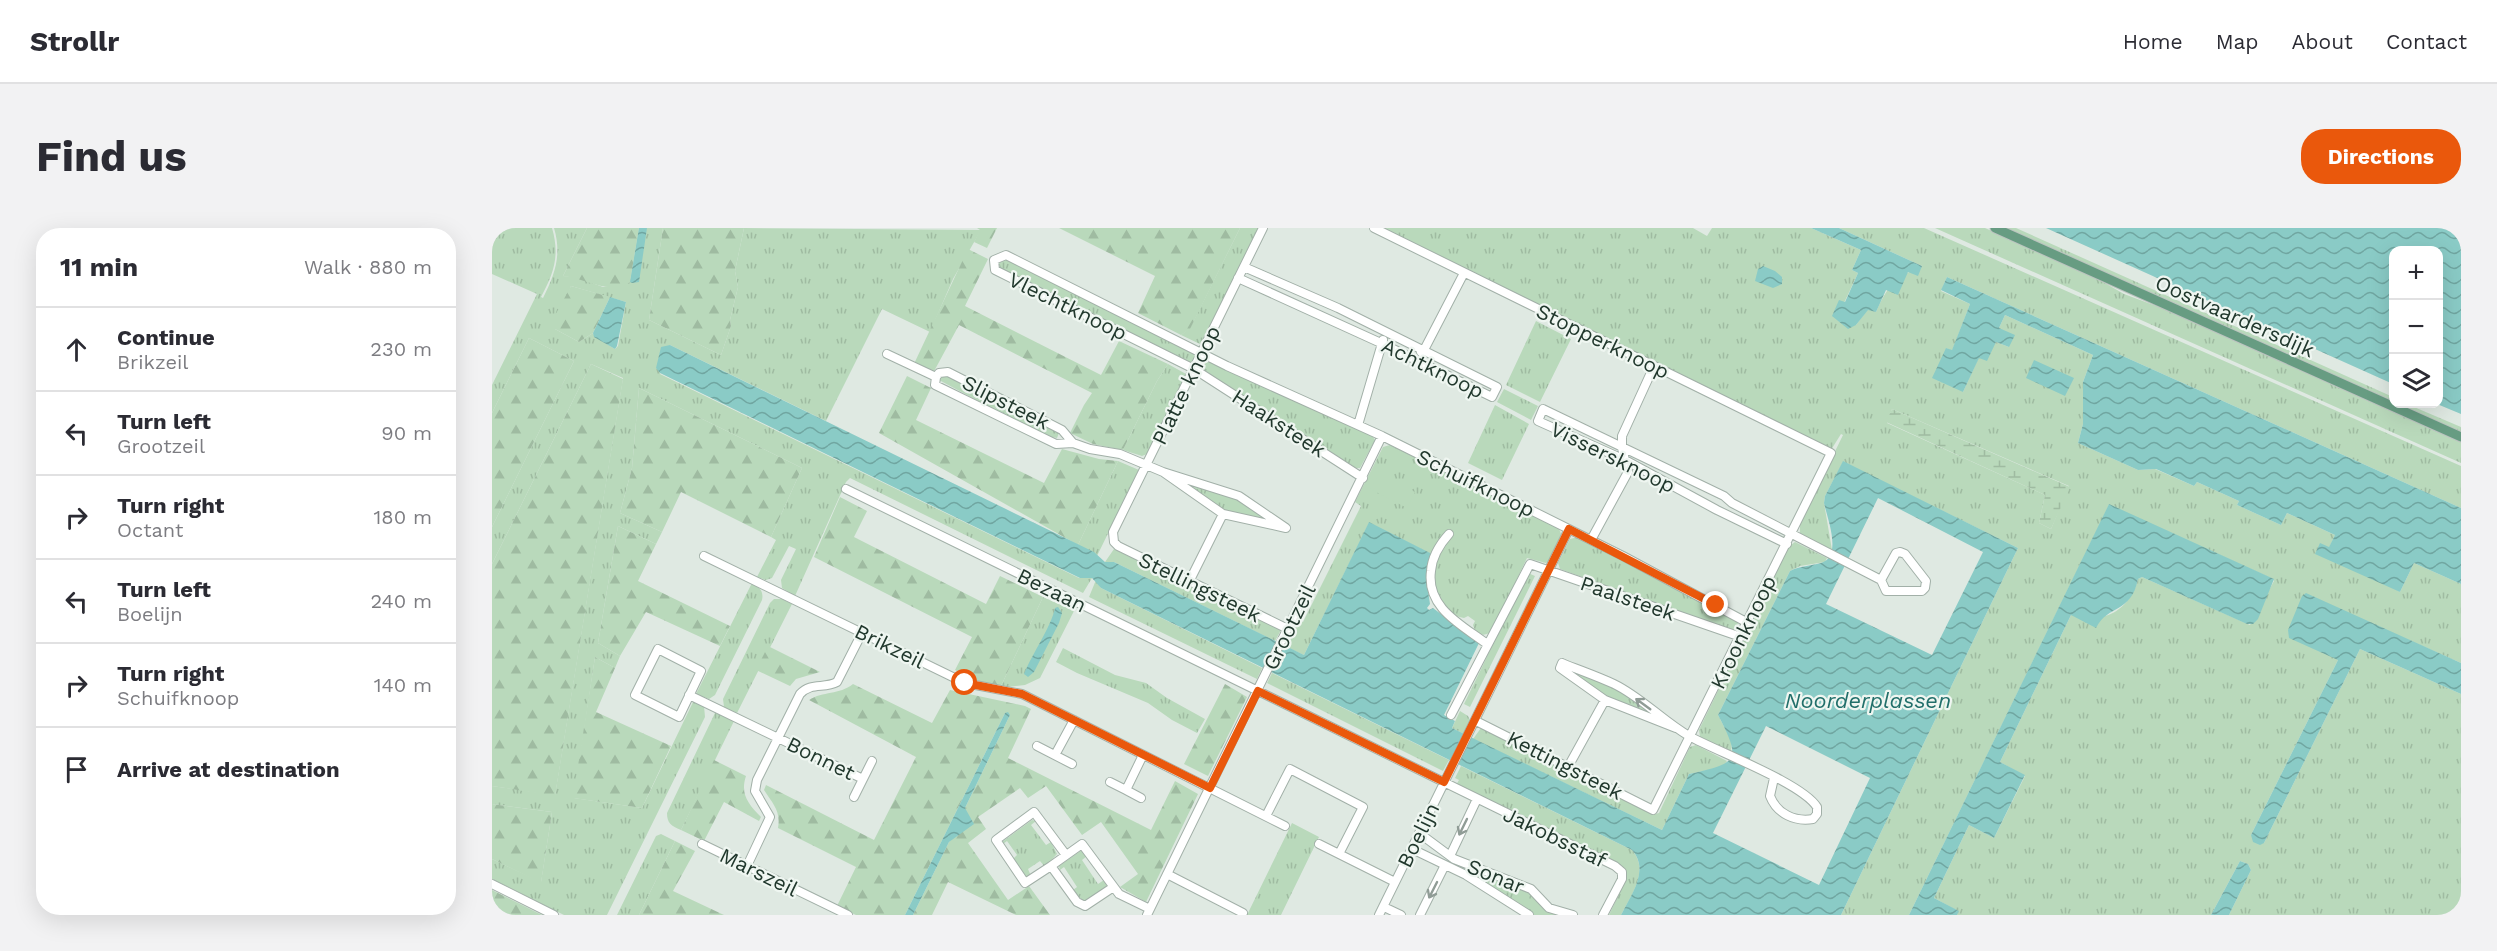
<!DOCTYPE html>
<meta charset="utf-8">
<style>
:root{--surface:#fff;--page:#f2f2f3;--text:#2b2b33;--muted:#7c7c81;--line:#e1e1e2;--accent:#ea580c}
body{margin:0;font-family:"Work Sans",sans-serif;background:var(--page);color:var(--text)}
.controls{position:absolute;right:18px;top:18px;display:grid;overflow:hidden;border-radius:12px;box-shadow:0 6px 24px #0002}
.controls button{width:54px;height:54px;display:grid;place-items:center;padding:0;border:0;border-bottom:2px solid var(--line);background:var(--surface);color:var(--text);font:30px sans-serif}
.stop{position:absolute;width:18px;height:18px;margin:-14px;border:4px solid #ea580c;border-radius:50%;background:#fff}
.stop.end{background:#ea580c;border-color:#fff;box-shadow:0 2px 6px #0008}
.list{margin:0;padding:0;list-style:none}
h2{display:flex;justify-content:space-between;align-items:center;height:78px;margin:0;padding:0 24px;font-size:26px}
h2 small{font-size:20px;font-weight:400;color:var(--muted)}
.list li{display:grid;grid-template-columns:39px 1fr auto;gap:18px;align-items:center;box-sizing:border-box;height:84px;padding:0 24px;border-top:2px solid var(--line)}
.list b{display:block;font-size:22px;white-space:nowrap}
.list p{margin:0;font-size:20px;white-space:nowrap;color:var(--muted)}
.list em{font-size:20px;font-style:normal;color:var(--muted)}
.icon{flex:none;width:33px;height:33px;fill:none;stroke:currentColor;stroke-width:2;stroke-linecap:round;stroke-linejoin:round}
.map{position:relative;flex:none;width:1969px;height:687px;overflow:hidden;border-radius:24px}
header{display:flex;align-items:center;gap:36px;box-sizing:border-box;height:84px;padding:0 30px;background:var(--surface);border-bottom:2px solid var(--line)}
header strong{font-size:28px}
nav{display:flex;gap:33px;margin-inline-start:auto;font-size:21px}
.intro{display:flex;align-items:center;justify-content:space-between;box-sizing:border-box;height:144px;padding:0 36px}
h1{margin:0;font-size:42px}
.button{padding:15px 27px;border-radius:24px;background:var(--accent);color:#fff;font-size:21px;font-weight:700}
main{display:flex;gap:36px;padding:0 36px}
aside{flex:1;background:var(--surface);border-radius:24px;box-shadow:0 6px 24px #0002}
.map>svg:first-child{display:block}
.grass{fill:url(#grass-tufts);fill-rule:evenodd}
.forest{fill:url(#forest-firs)}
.wetland{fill:url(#wetland-marsh)}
.park{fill:url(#park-crowns)}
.garden{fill:#b9d9bb}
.water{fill:url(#water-waves);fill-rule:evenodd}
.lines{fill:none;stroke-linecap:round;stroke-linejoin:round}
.minor-casing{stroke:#a2b0a8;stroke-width:10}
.major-casing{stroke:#bcc3c0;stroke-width:11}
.minor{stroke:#fff;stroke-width:8}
.major{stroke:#679c82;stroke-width:9}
.oneway{stroke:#909c96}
.route{stroke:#ea580c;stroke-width:8}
.labels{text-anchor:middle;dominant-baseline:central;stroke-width:4.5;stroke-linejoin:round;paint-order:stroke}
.street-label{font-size:21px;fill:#21382d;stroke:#eff6f1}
.water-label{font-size:22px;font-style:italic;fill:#216f6a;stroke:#eff6f1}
</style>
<header>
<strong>Strollr</strong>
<nav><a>Home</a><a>Map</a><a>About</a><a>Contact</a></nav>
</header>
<div class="intro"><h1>Find us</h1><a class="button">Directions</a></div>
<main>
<aside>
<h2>11 min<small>Walk · 880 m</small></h2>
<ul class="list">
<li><svg class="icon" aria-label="ahead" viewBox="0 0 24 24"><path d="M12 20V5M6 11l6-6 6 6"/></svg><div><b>Continue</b><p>Brikzeil</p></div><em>230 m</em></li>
<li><svg class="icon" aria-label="left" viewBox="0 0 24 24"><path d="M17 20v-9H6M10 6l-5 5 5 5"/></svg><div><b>Turn left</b><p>Grootzeil</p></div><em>90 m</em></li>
<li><svg class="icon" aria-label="right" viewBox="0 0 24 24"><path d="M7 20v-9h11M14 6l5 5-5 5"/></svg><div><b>Turn right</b><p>Octant</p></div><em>180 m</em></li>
<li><svg class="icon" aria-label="left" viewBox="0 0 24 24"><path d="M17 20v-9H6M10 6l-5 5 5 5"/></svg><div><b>Turn left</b><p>Boelijn</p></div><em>240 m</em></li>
<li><svg class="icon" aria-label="right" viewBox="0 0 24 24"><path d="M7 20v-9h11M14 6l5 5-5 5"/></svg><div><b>Turn right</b><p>Schuifknoop</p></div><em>140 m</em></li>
<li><svg class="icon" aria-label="arrive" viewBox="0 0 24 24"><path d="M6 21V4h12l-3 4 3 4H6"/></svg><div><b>Arrive at destination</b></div></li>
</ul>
</aside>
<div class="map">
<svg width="1969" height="687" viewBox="0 0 1969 687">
<defs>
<pattern id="grass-tufts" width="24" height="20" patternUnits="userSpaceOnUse" patternTransform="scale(1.5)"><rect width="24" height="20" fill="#b9d9bb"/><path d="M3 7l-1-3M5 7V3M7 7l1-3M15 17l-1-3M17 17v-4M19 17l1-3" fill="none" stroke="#9fbba1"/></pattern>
<pattern id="forest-firs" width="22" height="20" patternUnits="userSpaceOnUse" patternTransform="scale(1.5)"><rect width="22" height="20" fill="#b9d9bb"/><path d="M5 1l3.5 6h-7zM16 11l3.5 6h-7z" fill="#9fbba1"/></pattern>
<pattern id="wetland-marsh" width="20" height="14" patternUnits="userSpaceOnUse" patternTransform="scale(1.5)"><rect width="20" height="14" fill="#b9d9bb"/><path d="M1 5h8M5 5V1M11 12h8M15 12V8" fill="none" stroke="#9fbba1"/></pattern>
<pattern id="park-crowns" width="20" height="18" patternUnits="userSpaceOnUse" patternTransform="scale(1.5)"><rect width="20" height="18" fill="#b9d9bb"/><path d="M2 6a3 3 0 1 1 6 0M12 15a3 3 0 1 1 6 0" fill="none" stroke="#9fbba1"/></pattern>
<pattern id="water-waves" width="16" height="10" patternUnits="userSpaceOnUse" patternTransform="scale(1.5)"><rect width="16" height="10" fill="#8acbc6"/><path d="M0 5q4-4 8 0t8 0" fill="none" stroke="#70a6a1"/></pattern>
</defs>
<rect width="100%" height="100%" fill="#dfe9e2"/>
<path class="grass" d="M0,0h60c8,27 2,45 -11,69l2,1c12,-24 19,-43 11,-70h33l-24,48 13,1 27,10 27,-5 9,-54h24l-14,92 72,35 10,-29 -1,-6 8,-33 -3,-16 9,-43 237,2 -28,49 -23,53 -48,-23 -56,112 -156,-76 -10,29 419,204h13l-9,15 -233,-115 -4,4 -51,114 -13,-8 -1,-8 15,-31 -7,-3 -17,32 -6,2 -9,-3 19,-37 -5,-3 31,-69 -163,-80 -7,80 -12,45 42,19 -6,12 -38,-18 -20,117 22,13 -5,12 -20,-11 -21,141 68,10 52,-108 10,6 1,11 -98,198h-43l-72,-36v-20l49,23 11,-70 -60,-8v-18l63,9 68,-417 -32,-14 -99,200v-37l82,-166 -45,-23 -37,75v-28l45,-91 -45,-20zM79,58l55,16 -8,44 -3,3 -20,-12 -2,-4 -14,9 -24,-13z
M748,0h20l-58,117 -21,-10 9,-7z
M887,0h314l14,8 5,-8h99l50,22 -9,20 6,3 -14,30 12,22 12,-16 8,3c11,-25 19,-35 46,-46l-83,-38h85l537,238v42l-514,-231 -6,14 29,13 -18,47 -6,-3 17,44 16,-35 17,-15 13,5 -10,-19 6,-13 88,40 -10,27v42l-5,19 60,27 17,-1 39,17 3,-4 42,19 -2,4 44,20 6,-12 48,22 -6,13 71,44 14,-29 47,21v79l-157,-69 34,66 -87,175 13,8 96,-194 101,45v221h-232l22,-45 -3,-6 -8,-3 -29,54h-254l1,-4 -24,-13 35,-73 25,13 31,-62 -25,-14 71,-147c9,0 19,2 29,2 19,-2 34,-20 38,-38l4,-2 108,48 24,-44 -1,-2 -164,-74 -200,410h-68l177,-367 -175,-86 -18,34 -1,7 8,47 -32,-15v-12l43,-88 -2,-1 -10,16zM1400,181l177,77 -18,43 -12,-6 6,-28 -158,-72z
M1443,0h50l113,51 26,15 43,16 294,131v22z
M1511,0h13l377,169v6z
M514,31l187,93 3,4 -3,6h-3l-190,-93 -1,-6z
M1044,93l35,18 -31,63 -34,-17z
M715,131l164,75 4,6 -15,28h-4l-154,-99z
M676,136l18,10 -39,80 -5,2 -19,-6 34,-69z
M455,148l104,50 8,7 -2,5 -15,-3 -103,-55 2,-3z
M1012,161l34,17 -7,14 -34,-18z
M1902,176h13l54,23v6z
M1003,177l34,19 -27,56 -34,-17z
M898,217l168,81 3,8 -12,27 -3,2 -19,-5 -34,72c-7,6 -11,6 -18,1l-2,-6 2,-4 -7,-5 -4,2c-18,-3 -30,-21 -32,-38 -1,-7 3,-16 5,-23l-68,-34 -65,132 -20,-9 13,-26 6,2 58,-116 -6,-4 28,-55z
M626,233l21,9 -42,86 -19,-11z
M684,250l61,21 38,25 -53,-14z
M1086,309l161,84 -5,10 -174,-62 -2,-6 12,-24z
M1303,314l32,16 -2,4 -25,4 -10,5 -72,144 14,27 -1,9 -31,-14 -1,-7 89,-183z
M622,321l167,81 -6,11 -161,-79h-9z
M1036,345l7,3 -65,131 -6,-3z
M604,352l5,8 161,80 -5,11 -168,-82z
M260,355c7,5 12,7 10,17l-47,95 -6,4 -13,-5z
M551,369l31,14 -34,67 -15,7 -25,3z
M282,371h8l10,5 -55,109 -13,-6 -1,-8 47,-96z
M571,420l52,27 31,8 21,15 38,21 -8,14 -25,-13 -24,-17 -71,-30 -21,-11z
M1073,439l49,19 43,31 -47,-17z
M780,445l177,87 -6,11 -176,-88z
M968,483l8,5 2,4 -6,14 -12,-6z
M223,485l20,6 -54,111c-10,-4 -14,-7 -14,-17z
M989,500l174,86 4,-1 31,-66 6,-2 31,16 -4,6 -34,7 -27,56 -189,-91z
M969,538l171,84c18,21 -1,45 -11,65h-12l17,-35v-8l-4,-5 -166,-82 3,-5 -4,-2z
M540,592l4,1 -5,4 15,20 5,-3 6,12 -12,13 -5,-6 -12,8 3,7 -2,1 -4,-1 -12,-17 4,-4 -10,-14 -4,3 -1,-2z
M800,595l27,14 -38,78h-34z
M169,606l14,7 -36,74h-22l39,-79z
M590,622l5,6 -5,4 16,24 6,-4 3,6 -23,16 -11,-12 4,-3 -13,-20 -4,3 -1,-4z
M961,633l75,31 19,19 11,4h-25l-82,-49z"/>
<path class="forest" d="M95,0h52l-9,54c-21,14 -44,-4 -67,-6z
M171,0h81l-9,43 3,16 -8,33 1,6 -10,29 -72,-35z
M485,0h20l-10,20 -13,-6 6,-12z
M567,0h181l-50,101 -9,6 -43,-22 17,-37z
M476,21l20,10 -23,47 136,69 18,-34 49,23 -11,17 -34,69 -30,-6 -23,-11 14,-28 8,-12 -133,-68 -27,50 -19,-9z
M79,58l39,11 -17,36 -14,9 -24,-13 -3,-8z
M37,110l45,23 -82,166v-114z
M99,136l32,15 -68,417 -63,-10v-222z
M415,148l24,12 -15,32 128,63 18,-34 37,10 19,2 -40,84 -199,-112z
M147,160l163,80 -31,69 -90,-45 -19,40 -42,-19 12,-45z
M348,269l27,14 -13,26 132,67 14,-28 43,21 -43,91 -33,-11 -12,-7 17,-33 -158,-80z
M126,298l38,18 -18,37 92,45 -10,20 -74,-34 -26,44 -22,-13z
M276,418l52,26 -24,7 -6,7 -34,-16z
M103,429l20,11 -19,44 75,34 -29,62 -69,-10z
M361,456l79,39 18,-33 75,16 6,3 -23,49 143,72 24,-49 23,13 -52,108 -26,-15 18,-13 -37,-52 -19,13 -36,-49 -18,12 -8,-10 -42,29 8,12 -18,14 40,57 21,-14 21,29h-34l-68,-33 -16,33h-19l36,-73 4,-4 12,-30 45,-93 -5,-2 -100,202h-49l-19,-9 19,-39 -78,-39c3,-17 -5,-24 -14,-38l2,-5 108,55 42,-83 -107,-57c14,-9 30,-5 44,-16z
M733,456l22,13 -39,79 -24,-12z
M222,532l32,16c-6,18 2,28 15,41l-2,4 -35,-19 -20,39 -23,-11z
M0,576l60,8 -11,71 -49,-24z
M183,613l20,10 -22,40 51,24h-85z
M0,662l50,25h-50z"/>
<path class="wetland" d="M1400,181l178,78 -19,42 -12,-6 6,-28 -159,-73z"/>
<path class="park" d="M1025,662l14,5 10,10 -1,2c-12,6 -21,-3 -27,-14z"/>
<path class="garden" d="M887,246l36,18 -8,16 -37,-19z"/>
<path class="water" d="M147,0h8l-8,54 -7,1 -2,-1z
M1319,0h28l83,38 -4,10 -10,-4 -10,23 -12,-5 -10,22 -8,-2 -12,15 -8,4 -16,-13 7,-16 6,2 13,-29 -6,-3 9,-20z
M1554,0h415v186l-24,-10h1v-154h-44l-1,134z
M1271,38l12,5 7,6v7l-9,4 -18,-7 3,-12z
M1455,49l514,231v76l-47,-21 -14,29 -85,-38 5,-11 9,4 6,-12 -48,-22 -6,12 -44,-20 2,-4 -42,-19 -3,4 -38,-17 -18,1 -60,-27 5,-19v-42l10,-27 -88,-40 -6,13 16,7 -6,12 -13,-5 -9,19 -8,-3 -16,34 -31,-14 14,-30 6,2 18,-46 -29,-14z
M118,69l16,5 -9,44 -2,3 -21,-12 -1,-4z
M178,117l424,207 11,10h9l190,93 65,-133 63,32 -6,22 4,28 -3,4 2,2 4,-2 46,35 -35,72 11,6 -3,7 210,102 27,-56c49,-11 53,-13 29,-59l72,-144c10,-5 20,-5 31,-8 22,-7 6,-45 3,-60l1,-7 18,-35 175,87 -177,367h-220c10,-20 29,-45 11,-65l-531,-262 -9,-10h-12l-420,-205 -4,-5 5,-21zM1386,270l105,54 -51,103 -106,-51zM1274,498l104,52 -51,107 -106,-52z
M1542,132l40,18 -9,18 -39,-18z
M1617,276l165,75 -16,40 -5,5h-6l-105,-47 -4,2c-7,35 -30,25 -42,49l-25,-13 -71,147 25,13 -31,63 -25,-13 -35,73 25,13 -2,4h-48z
M1814,365l155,70v31l-101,-45 -96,194 -4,2 -7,-3 -2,-7 87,-175 -49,-22 -1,-8 14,-34z
M566,379l4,6 -3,10 -25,49 -6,5 -4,-3c8,-20 27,-47 31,-66z
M516,484l2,3 -45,93 9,16 -25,18 -36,73h-8l100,-202z
M1748,633l8,3 3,6 -22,45h-18z"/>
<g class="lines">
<g class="minor-casing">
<path id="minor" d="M771,0l-150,304 1,10 4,4 170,83
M882,0l457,225 -178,357 -177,-89
M746,50l145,66 109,53 5,-10 -159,-79 -94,-41
M929,124l3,-2 40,-77
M395,126l49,23 -1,8 121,59 17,-1 17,6 30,5 43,18
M444,149l3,-4 9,-1 114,58 11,13
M866,197l25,-85
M671,244l76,24 47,32 -63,-14z
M871,250l-169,-109 -199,-99 -1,-10 12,-5 221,111 155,70 241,120 125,67
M354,261l769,377 7,6v7l-19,36
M957,306c-9,10 -17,23 -18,37 -5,37 31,54 56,73
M1099,312l37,-68 -6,-24v-12l32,-70
M1295,316l-70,-34 -92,-50 -87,-39 5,-12 181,87 8,7 149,77 5,11h36l3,-3 1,-7 -21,-27 -5,-2 -4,1 -15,27
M212,328l261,127 57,11 263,132
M697,354l34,-68
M166,421l43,22 -22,46 -44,-22z
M197,467l174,84
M959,487l79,-151 211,73
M1184,500l-71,-28 -45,-32 2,-5c17,7 35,13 52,21 27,13 49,37 75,52 29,16 113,47 128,71v7l-4,5c-18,3 -36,-5 -43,-23l4,-18
M545,518l35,18
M563,527l19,-35
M1076,539l37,-67
M618,554l16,8 17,-35
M634,562l15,8
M362,569l18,-36
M774,588l24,-47 73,38 -24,47
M927,605l35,26 77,30 18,19 24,7
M210,616l146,71
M827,616l76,38
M920,621l54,26 63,40
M958,628l27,-57
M255,638l23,-49 -15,-26 2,-11 43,-86c11,-12 24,-5 37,-12l25,-49
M559,638l-26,17 -29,-43 38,-28 32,43
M675,646l76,39
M0,656l62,31
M620,660l-27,18 -8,-4 -26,-36 31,-22 37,50 31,15
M892,679l17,8
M655,687l235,-479
M887,687l190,-386
M928,687l25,-50"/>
</g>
<g class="major-casing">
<path id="major" d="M1503,0l466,209"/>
</g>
<use href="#minor" class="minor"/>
<use href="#major" class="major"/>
</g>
<defs><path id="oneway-shaft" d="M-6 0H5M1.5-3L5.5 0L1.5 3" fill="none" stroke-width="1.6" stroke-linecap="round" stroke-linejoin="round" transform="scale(1.5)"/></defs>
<g class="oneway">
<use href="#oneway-shaft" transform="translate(1151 476) rotate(-144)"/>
<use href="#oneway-shaft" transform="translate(971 599) rotate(116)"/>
<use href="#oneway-shaft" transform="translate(941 662) rotate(117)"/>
</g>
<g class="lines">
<path class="route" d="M473,455l57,11 188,94 48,-97 186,91 125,-253 147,76"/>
</g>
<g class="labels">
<g class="street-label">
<text transform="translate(576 78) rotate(26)">Vlechtknoop</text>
<text transform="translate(1743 88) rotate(24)">Oostvaardersdijk</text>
<text transform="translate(1111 113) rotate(26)">Stopperknoop</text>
<text transform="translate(941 140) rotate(26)">Achtknoop</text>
<text transform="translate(694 157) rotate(-64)">Platte knoop</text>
<text transform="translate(514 174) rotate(27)">Slipsteek</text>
<text transform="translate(787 195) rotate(33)">Haaksteek</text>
<text transform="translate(1121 229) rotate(26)">Vissersknoop</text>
<text transform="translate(984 255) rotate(26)">Schuifknoop</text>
<text transform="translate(708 359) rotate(26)">Stellingsteek</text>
<text transform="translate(560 362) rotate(26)">Bezaan</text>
<text transform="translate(1136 370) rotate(19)">Paalsteek</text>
<text transform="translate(797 399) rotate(-64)">Grootzeil</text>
<text transform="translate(1251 404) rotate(-64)">Kroonknoop</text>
<text transform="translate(398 418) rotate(26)">Brikzeil</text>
<text transform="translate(329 530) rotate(26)">Bonnet</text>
<text transform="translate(1073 537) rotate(27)">Kettingsteek</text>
<text transform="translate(926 607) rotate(-64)">Boelijn</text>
<text transform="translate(1063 609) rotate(26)">Jakobsstaf</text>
<text transform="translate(267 644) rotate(26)">Marszeil</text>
<text transform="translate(1004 648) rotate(22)">Sonar</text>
</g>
<g class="water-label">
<text x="1376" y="472">Noorderplassen</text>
</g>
</g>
</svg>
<div class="controls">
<button>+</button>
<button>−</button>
<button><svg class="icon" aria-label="layers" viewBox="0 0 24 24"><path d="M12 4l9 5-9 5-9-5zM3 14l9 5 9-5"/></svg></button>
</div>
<div class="stop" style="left:473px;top:455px"></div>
<div class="stop end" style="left:1224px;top:377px"></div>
</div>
</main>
